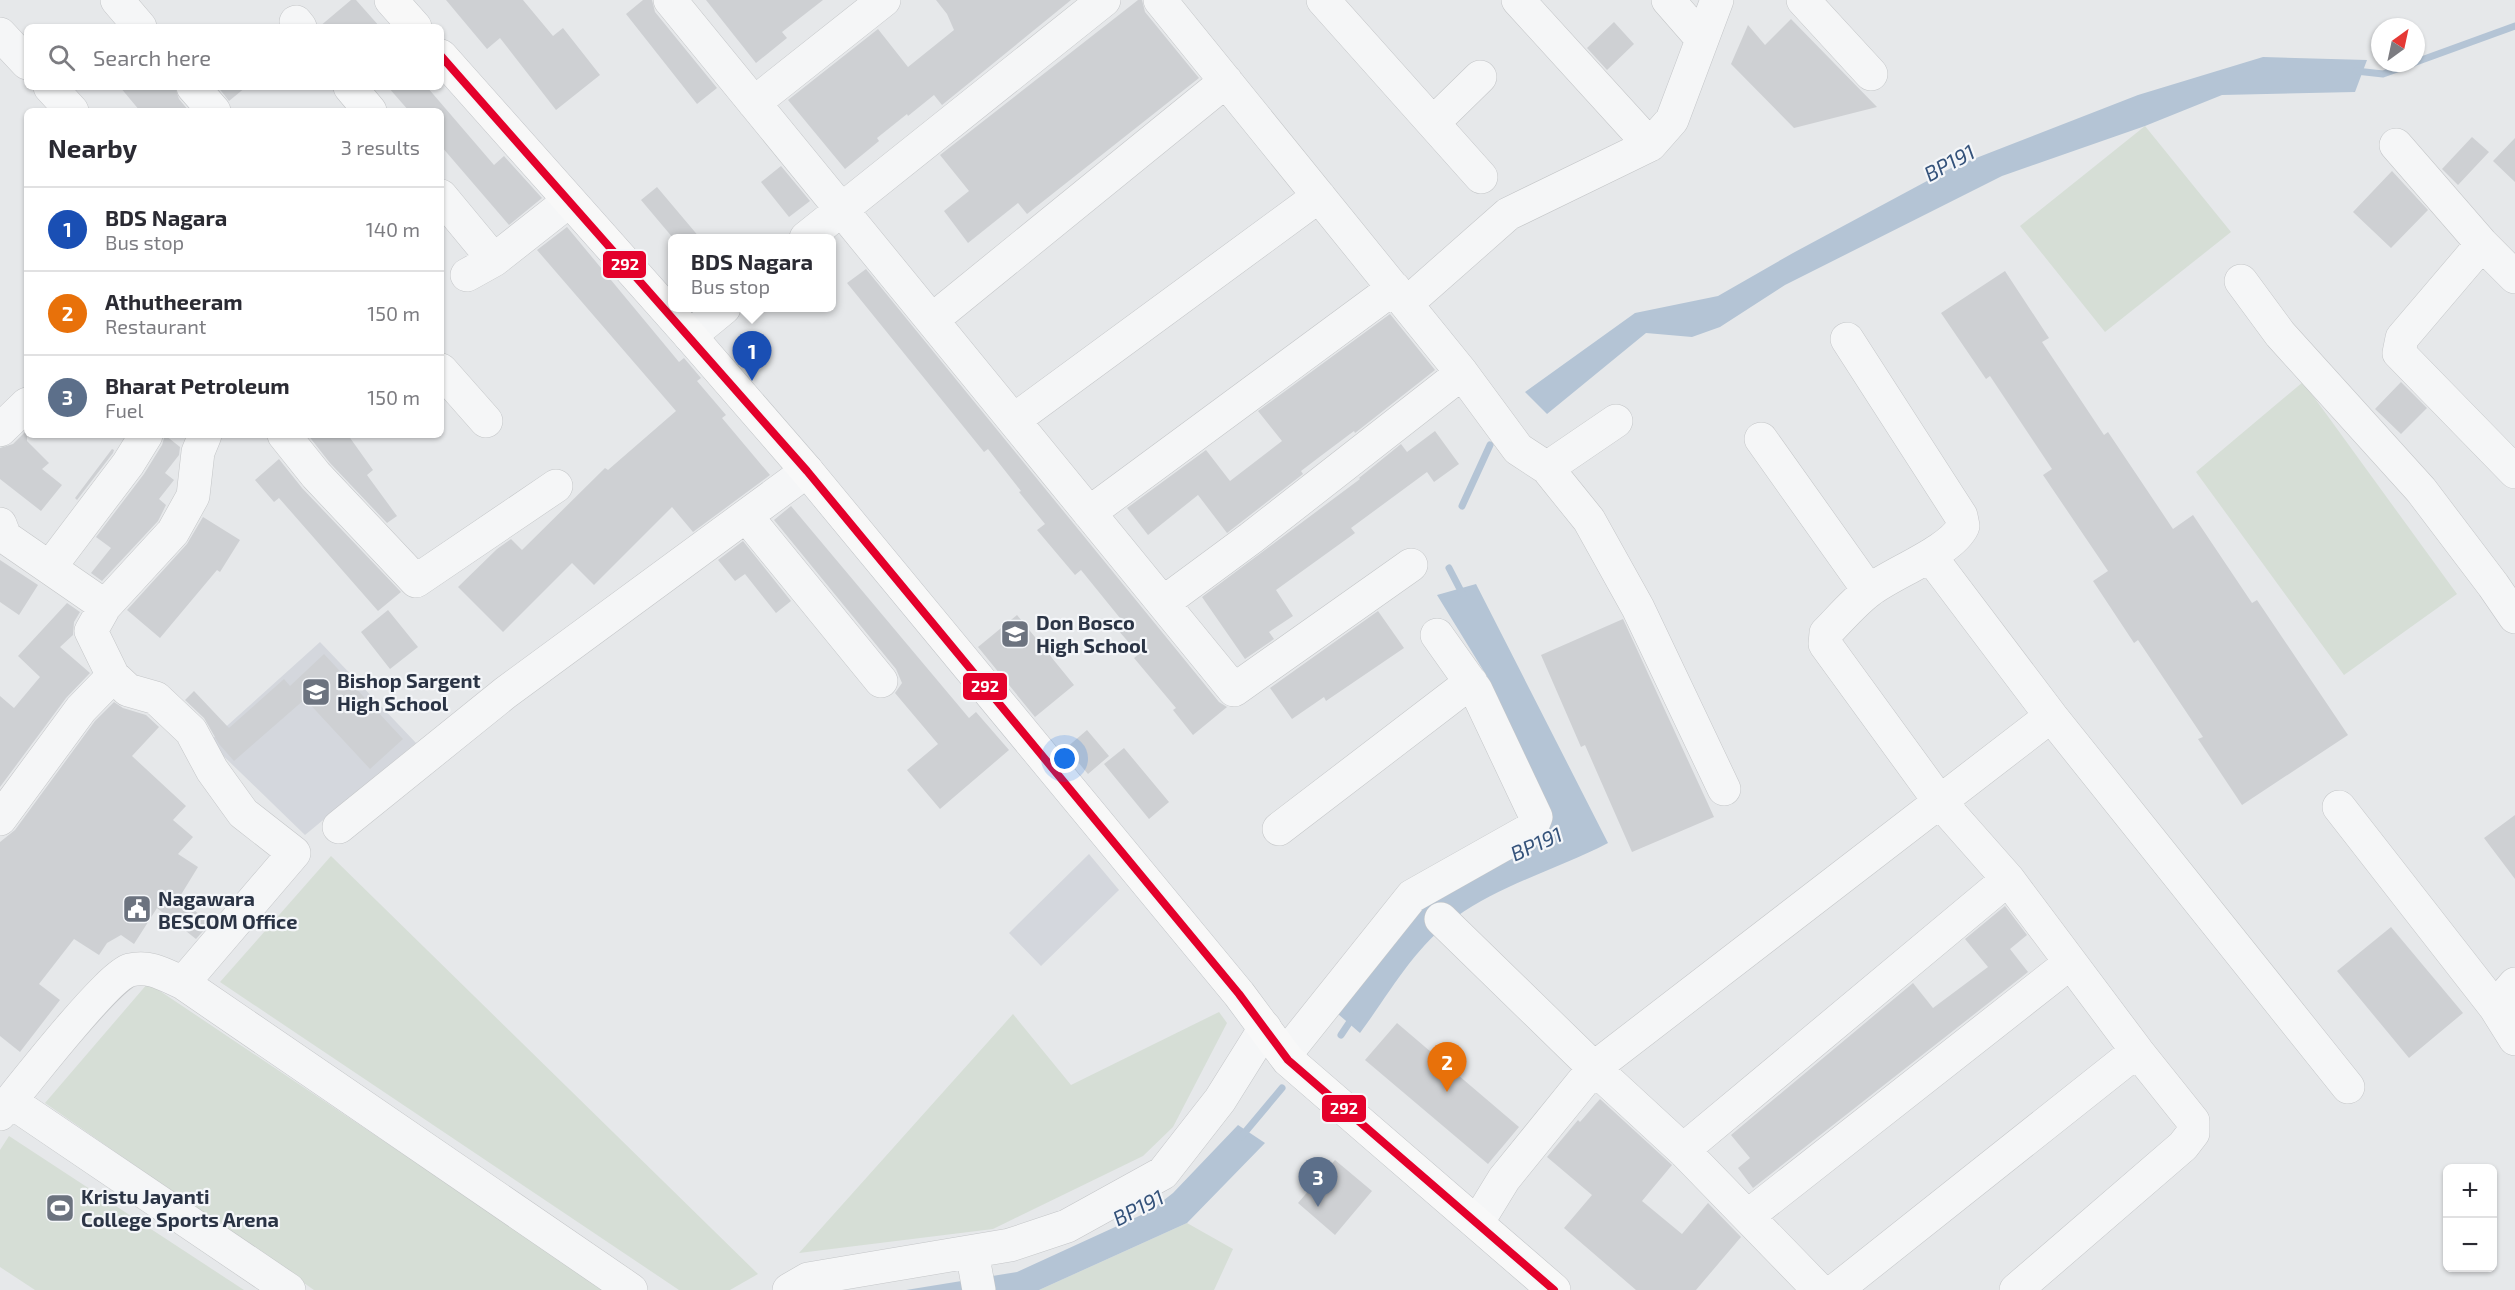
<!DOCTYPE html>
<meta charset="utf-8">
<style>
:root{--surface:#fff;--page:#f2f2f3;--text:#2b2b33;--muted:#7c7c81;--line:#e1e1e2;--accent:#ea580c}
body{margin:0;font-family:"Exo 2",sans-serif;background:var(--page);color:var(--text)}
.controls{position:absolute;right:18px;bottom:18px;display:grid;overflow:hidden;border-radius:9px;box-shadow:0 2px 4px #0004}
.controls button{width:54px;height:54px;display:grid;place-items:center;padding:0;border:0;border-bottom:2px solid var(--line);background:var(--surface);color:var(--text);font:30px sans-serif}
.compass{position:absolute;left:2371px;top:18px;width:54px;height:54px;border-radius:50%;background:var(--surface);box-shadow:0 2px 4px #0004;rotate:33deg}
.you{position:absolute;left:1065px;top:759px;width:21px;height:21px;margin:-15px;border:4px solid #fff;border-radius:50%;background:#1a73e8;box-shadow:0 0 0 9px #1a73e833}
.badge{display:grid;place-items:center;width:39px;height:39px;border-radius:50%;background:var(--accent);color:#fff;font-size:20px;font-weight:700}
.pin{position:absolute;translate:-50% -50px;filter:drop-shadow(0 2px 3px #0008)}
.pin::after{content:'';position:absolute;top:32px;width:21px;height:18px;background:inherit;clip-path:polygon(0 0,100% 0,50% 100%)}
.popup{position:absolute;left:668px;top:234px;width:168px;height:78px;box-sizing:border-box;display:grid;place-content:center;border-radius:9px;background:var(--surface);filter:drop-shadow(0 2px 4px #0005);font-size:20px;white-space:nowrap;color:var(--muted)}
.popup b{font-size:22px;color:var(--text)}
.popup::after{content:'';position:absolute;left:50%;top:100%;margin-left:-12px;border:12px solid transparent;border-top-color:var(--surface)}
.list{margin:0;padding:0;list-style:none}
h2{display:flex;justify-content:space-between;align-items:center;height:78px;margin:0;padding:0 24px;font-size:26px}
h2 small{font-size:20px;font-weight:400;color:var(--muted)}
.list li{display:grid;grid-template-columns:39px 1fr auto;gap:18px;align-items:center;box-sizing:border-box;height:84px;padding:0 24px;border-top:2px solid var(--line)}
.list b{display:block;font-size:22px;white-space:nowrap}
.list p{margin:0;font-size:20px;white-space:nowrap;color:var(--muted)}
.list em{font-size:20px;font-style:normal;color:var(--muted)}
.icon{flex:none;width:33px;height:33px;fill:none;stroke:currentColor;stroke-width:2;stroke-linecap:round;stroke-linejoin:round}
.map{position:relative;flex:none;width:2515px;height:1290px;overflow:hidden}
.search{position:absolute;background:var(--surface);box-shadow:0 2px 4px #0004;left:24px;top:24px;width:420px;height:66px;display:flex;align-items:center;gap:15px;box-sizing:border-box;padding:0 21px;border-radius:9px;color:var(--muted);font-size:22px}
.panel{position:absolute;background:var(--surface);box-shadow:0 2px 4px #0004;left:24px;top:108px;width:420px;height:330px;border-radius:9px}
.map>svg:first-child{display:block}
.built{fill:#d4d7dd}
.green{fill:#d6ded6}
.water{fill:#b4c4d5}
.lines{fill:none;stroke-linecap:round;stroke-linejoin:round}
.stream{stroke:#b4c4d5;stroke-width:7}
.building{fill:#ced0d3}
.minor-casing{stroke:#c4c6c8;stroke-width:34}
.major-casing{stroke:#c2c5c8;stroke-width:34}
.minor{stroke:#f5f6f7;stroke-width:33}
.major{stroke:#f8f8f8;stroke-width:33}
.bus-1-casing{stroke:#f4f6f9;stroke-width:12}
.bus-1{stroke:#e4002b;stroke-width:8}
.labels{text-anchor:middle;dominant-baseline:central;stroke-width:4.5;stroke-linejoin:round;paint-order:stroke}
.poi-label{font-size:20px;font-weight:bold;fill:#2b3445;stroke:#f4f6f9;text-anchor:start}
.water-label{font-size:21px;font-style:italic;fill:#34527a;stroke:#f4f6f9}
.line-badge{stroke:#f4f6f9;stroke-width:2}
.badge-label{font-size:16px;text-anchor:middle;font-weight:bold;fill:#fff}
</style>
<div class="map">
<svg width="2515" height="1290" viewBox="0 0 2515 1290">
<rect width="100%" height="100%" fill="#e6e8ea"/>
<path class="built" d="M320,642l96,101 -111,92 -96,-93z
M1089,854l30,36 -78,76 -32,-33z"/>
<path class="green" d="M2145,126l86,106 -126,100 -85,-106z
M2303,382l154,212 -113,81 -148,-203z
M331,856l427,418 -28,16h-51l-459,-308z
M148,983l458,307h-292l-269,-187z
M1219,1012l8,11 -54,104 -30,29 -150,73 -194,24 214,-239 58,71z
M9,1136l235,154h-209l-35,-23v-117z
M1187,1223l46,26 -19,41h-175z"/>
<path class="water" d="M2263,57l104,3 -12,32 -133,3 -77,31 -143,50 -217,109 -65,42 -28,10 -46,-4 -99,81 -22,-22 110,-79 83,-17 75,-43 160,-86 185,-72z
M1476,584l132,259c-50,26 -106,41 -152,74 -41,29 -67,77 -96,116l-22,-19 77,-104 131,-78v-32l-58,-122 -51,-83z
M1238,1125l27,18 -78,80 -148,67h-133l111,-18 133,-61 23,-18z"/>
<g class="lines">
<path class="stream" d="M2416,62l99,-36
M2356,71l27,3 31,-11
M1462,506l28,-61
M1449,568l14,27
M1341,1035l12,-18
M1241,1137l41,-49"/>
</g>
<path class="building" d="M351,0h5l24,27h-61z
M446,0h77l30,36 10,-8 37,47 -44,35 -56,-72 -13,11z
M643,0h9l3,12 62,76 -20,16 -71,-90z
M706,0h117l-41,32 5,6 -31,25z
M936,0h135l-129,105 -8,-10 -26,21 -1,-2 -30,24 2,3 -34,28 -57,-69 90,-71 30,38 46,-37 -7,-16z
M1138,0h4l3,12 54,66 -172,136 -9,-11 -50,40 -24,-32 25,-20 -29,-36z
M1791,19l86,88 -83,21 -63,-64 17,-39 17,20z
M1614,22l20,22 -27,26 -20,-22z
M120,87h55l4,12 10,12h-49z
M218,87h28l-17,14z
M388,87h39l67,78 10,-9 38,42 -33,27 -68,-79v-35h-32z
M2472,137l17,15 -31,33 -16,-16z
M2515,138v44l-22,-21z
M781,166l29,35 -21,16 -28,-35z
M2392,171l36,39 -37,38 -38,-36z
M657,187l43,51h-27l-32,-38z
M567,227l112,135 5,-4 17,20 -4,3 29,34 -4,3 48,57 -77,57 -21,-25 -78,78 -22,-22 -69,69 -45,-45 39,-38 14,-10 11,11 83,-82 3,2 68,-59 -139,-161z
M866,269l353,433 8,5 -34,28 -20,-25 3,-2 -42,-50 5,-4 -22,-25 7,-6 -43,-53 -6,5 -38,-45 8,-6 -26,-32 2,-1 -33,-42 -4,3 -137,-169z
M2005,271l44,67 -7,4 62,93 4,-3 65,97 20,-14 59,88 5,-3 91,135 -106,70 -44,-66 5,-2 -65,-97 -4,3 -41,-62 15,-10 -65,-96 9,-6 -62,-93 -4,3 -45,-66z
M1390,314l45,56 -80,63 -1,-2 -32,24 -21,16 2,3 -76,59 -29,-38 -50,40 -21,-27 79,-58 24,31 52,-40 -24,-30z
M2401,382l26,26 -26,26 -26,-25z
M27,430v11l22,22 -7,6 20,16 -21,26 -41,-32v-31l13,-4z
M1435,431l24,33 -25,18 -7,-10 -76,56 4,5 -79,57 17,26 -24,16 5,7 -29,20 -43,-62 158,-118 -1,-1 42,-34 6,8z
M165,435l15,12 -1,8 -14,18 9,7 -15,19 7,6 -8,16 -56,60 -11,-8 20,-25 -15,-11 48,-63 18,-29z
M308,435h40l25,35 -6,5 30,41 -10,7 -57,-60z
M112,449l2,1 -1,3 -36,47 -2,-2z
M279,459l23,29 99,104 -23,19 -99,-113 -5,4 -19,-22z
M791,506l178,212 7,-6 33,38 -69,59 -33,-39 31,-26 -43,-51 7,-10 -6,-14 -122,-149z
M203,517l37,23 -20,32 -3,-2 -57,68 -33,-28 60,-66z
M743,541l48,60 -15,12 -31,-39 -10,7 -17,-21z
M0,560l38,25 -19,30 -19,-13z
M67,603l13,9 -6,10 -1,13 -13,12 30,26 -24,25 -66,89v-91l14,12 26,-31 -22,-21z
M388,610l30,37 -28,22 -29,-37z
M1378,611l26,37 -78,53 -2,-4 -32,22 -22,-31z
M1017,615l57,70 -39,32 -57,-70z
M1623,619l91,198 -82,35 -47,-107 -4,2 -40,-92z
M324,654l79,85 -33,30 -65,-70 -71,62 -15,-17 -15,-26 -19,-18 9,-9 35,37 55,-49 6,7z
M114,702l9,6 23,7 13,12 -27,29 54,50 -13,14 20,17 -15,17 20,13 -19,31 31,25 -14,16 -39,-31 -23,36 -13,-9 -14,8 -8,12 -25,-16 -35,45 21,16 -40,52 -20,-16v-194l15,-12 80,-109z
M1087,730l22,26 -21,18 -22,-26z
M1124,748l45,54 -20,17 -45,-55z
M2515,815v64l-31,-41z
M2005,906l22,29 -17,14 18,23 -275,216 -15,-20 12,-10 -19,-23 182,-152 20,25 55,-41 -23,-28z
M2391,927l72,86 -54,45 -72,-87z
M1397,1023l122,104 -31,37 -123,-104z
M1600,1099l72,66 -30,36 40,33 26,-31 33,34 -45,53h-60l-72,-62 28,-33 -45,-38 31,-37 2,2z
M1335,1160l37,31 -37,44 -37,-32z"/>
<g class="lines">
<g class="minor-casing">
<path id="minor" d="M117,0l23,27
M670,0l564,690 177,-125
M1160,0l302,373 56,76 29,19 42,52 49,88 86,181
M1323,0l158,177
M1518,0l132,145
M1668,0l34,39
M1803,0l68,74
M296,22l4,5
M0,34l27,29
M50,87l22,24
M193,87l21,24
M350,87l20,24
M754,103l130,-103
M1433,123l47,-46
M2396,145l86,99 33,33
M441,196l53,64
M806,238l298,-238
M2482,244l-80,94 -3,15 116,119
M467,275l27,-15 75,-59
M2241,281l39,53 141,156 72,95 22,32
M1406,304l102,-90 142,-69 22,-25 45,-120
M932,320l294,-239
M690,336l34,-28
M1847,339l114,177 2,10c-11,25 -71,47 -94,65 -16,12 -29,28 -43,42l-1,11 115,158 68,77 129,172
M441,370l45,51
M1014,420l305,-224
M0,430l27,-26
M284,435l32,40 100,106 140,-95
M1761,439l108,152
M1547,468l69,-47
M1089,513l305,-225
M747,517l134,164
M0,524l5,13 100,69 -14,25 22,45 15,14 28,8 35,33 21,39 31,43 51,40 -111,130
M1930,556l121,160
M50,567l78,-103 18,-29
M1163,603l88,-65 211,-165
M105,606l68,-74 20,-36 5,-44 7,-17
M2339,807l156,200 20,32
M0,819l81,-110 32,-33
M339,827l166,-134 302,-222
M1279,829l192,-147
M1441,919l153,149 89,82 136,140
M2495,1007l20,-23
M1285,1055l127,-159 119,-67 5,-12 -60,-127 -39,-55
M10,1101l279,189
M0,1114c20,-25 108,-138 130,-144 20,-5 35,5 53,13l448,307
M1683,1150l325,-271
M1748,1216l322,-253
M1477,1223l27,-44 90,-111 457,-352 297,371
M972,1252l7,38
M789,1290l19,-11 202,-34 57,-19 96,-53 57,-73 45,-72
M1836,1290l301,-239 56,70v12l-10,13 -167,144"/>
</g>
<g class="major-casing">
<path id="major" d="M391,0l24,27
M441,56l249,280 117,135 432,523 49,66 266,230"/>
</g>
<use href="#minor" class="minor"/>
<use href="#major" class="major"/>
<g class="bus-1-casing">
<path id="bus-1" d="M441,56l366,415 432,523 49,66 266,230"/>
</g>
<use href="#bus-1" class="bus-1"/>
</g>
<defs>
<g id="school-square" transform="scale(1.5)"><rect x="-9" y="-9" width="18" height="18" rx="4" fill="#6c737f" stroke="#f4f6f9"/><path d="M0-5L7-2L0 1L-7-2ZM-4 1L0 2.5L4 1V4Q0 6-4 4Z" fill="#fff"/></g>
<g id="civic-square" transform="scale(1.5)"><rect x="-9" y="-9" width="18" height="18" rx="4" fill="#6c737f" stroke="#f4f6f9"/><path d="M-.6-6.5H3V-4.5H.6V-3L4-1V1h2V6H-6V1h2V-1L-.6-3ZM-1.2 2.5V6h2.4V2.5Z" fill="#fff"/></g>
<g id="stadium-square" transform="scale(1.5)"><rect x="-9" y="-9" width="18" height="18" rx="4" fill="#6c737f" stroke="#f4f6f9"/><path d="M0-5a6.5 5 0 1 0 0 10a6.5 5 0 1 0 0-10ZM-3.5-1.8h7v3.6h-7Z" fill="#fff"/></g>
</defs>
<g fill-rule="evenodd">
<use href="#school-square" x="1015" y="634"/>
<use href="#school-square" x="316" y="692"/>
<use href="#civic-square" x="137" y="909"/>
<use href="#stadium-square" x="60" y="1208"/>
</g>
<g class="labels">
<g class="poi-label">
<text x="1036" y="622">Don Bosco<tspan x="1036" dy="23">High School</tspan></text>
<text x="337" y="680">Bishop Sargent<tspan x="337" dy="23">High School</tspan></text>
<text x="158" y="898">Nagawara<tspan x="158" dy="23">BESCOM Office</tspan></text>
<text x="81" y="1196">Kristu Jayanti<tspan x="81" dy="23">College Sports Arena</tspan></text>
</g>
<g class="water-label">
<text transform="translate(1949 162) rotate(-28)">BP191</text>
<text transform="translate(1536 843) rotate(-24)">BP191</text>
<text transform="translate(1138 1207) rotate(-27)">BP191</text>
</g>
</g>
<g class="line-badge">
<rect x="602" y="250" width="45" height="29" rx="6" fill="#e4002b"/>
<rect x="962" y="672" width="46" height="29" rx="6" fill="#e4002b"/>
<rect x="1321" y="1094" width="46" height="29" rx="6" fill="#e4002b"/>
</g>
<g class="badge-label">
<text x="625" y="270">292</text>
<text x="985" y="692">292</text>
<text x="1344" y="1114">292</text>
</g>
</svg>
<div class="controls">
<button>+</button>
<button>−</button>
</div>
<svg class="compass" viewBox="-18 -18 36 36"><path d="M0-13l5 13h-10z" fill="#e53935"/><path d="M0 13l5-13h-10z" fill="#7c7c81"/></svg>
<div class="you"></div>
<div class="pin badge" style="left:752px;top:381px;background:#1a4fb4">1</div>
<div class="popup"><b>BDS Nagara</b>Bus stop</div>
<div class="pin badge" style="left:1447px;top:1092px;background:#e8710a">2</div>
<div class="pin badge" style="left:1318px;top:1207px;background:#5c6f8a">3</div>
<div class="search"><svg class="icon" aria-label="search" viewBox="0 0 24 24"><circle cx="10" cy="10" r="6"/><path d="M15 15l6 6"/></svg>Search here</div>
<section class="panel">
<h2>Nearby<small>3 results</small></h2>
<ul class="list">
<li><span class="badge" style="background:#1a4fb4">1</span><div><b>BDS Nagara</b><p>Bus stop</p></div><em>140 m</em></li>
<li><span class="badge" style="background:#e8710a">2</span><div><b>Athutheeram</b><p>Restaurant</p></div><em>150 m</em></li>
<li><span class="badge" style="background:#5c6f8a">3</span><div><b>Bharat Petroleum</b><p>Fuel</p></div><em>150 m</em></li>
</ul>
</section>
</div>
